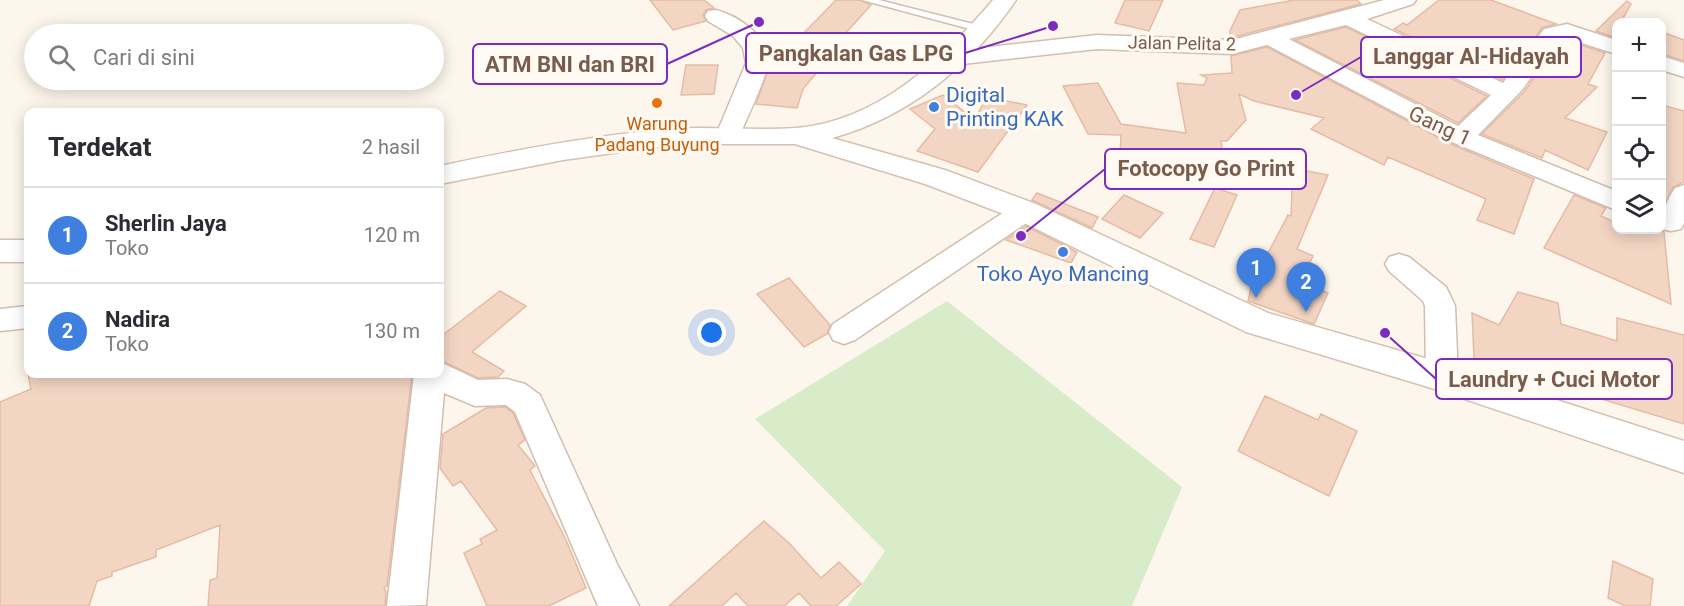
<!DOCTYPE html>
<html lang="id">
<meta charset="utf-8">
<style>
:root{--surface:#fff;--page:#f2f2f3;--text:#2b2b33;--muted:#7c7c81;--line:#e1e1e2;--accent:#2563eb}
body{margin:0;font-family:Roboto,sans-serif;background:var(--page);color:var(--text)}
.controls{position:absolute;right:18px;top:18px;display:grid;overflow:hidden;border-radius:12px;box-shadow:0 3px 15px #0003}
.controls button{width:54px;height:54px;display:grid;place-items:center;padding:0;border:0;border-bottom:2px solid var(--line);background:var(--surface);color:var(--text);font:30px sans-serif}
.you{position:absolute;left:712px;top:333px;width:21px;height:21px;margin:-15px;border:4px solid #fff;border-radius:50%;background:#1a73e8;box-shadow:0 0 0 9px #1a73e833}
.badge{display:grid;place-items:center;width:39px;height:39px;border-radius:50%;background:var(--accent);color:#fff;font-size:20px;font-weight:700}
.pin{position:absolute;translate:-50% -50px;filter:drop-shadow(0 2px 3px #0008)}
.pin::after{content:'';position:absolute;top:32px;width:21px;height:18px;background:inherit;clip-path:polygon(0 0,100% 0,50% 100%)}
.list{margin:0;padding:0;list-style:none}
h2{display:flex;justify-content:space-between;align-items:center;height:78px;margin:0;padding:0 24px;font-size:26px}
h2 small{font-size:20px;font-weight:400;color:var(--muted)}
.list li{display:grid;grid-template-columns:39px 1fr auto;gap:18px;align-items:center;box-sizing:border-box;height:96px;padding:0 24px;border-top:2px solid var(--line)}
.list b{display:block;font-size:22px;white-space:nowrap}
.list p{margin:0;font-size:20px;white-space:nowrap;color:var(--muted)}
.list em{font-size:20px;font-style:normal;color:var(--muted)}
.icon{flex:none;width:33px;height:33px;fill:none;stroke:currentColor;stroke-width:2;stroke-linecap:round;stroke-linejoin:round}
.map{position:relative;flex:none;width:1684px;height:606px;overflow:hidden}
.search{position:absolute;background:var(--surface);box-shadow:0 3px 15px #0003;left:24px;top:24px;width:420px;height:66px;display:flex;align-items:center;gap:15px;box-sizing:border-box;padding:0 21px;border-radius:33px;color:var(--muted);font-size:22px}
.panel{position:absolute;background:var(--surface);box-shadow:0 3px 15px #0003;left:24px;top:108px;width:420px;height:270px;border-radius:12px}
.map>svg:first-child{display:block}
.green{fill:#d8ecc9}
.building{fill:#f3d5c3;stroke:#e6bba3;stroke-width:1.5}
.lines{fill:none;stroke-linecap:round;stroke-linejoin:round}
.service-casing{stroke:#d1beb0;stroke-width:3}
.minor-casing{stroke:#d1beb0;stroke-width:3}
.secondary-casing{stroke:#d6c0b0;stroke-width:3}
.service{fill:#fff;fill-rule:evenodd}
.minor{fill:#fff;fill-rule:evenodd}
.secondary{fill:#fff;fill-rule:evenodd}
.food-dot{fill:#e8710a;stroke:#fffaf3;stroke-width:2}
.shop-dot{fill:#3f7fe0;stroke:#fffaf3;stroke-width:2}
.labels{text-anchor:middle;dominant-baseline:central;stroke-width:6;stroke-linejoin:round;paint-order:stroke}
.far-street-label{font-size:18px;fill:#7a5c4d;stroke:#fffaf3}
.far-food-label{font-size:18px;fill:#c56008;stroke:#fffaf3}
.shop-label{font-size:21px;fill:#366cbe;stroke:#fffaf3;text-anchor:start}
.street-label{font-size:21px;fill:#7a5c4d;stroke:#fffaf3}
.leader{fill:none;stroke:#7b2cbf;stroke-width:2}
.callout-dot{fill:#7b2cbf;stroke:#fffaf3;stroke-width:2}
.callout{fill:#fffaf3;stroke:#7b2cbf;stroke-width:2}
.callout-label{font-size:22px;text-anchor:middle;font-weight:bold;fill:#7a5c4d}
</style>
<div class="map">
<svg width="1684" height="606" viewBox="0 0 1684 606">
<rect width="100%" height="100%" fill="#fdf6ec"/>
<path class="green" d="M947,301l235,186 -50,119h-285l38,-55 -130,-132z"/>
<path class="building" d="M650,0h54l10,8 -8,2 -3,5 3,6 -33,9z
M836,0h24l11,5 -37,41 -35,-8z
M1125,0h38l-14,31 -34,-8z
M1294,0h63l4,4 -131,34v-7l10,-21z
M1439,0h52l65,24 -14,4 -40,52 -108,-51 9,-6 4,2z
M1627,1l4,3 -10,18h-4v9l-4,6 -17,-6z
M1346,27l141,69 -29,27 -163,-83z
M1662,32l22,8v21l-22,-7z
M1566,40l39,13 -17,31 9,3 -32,31 42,14 -19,38 -43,-20 -3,8 -60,-24 42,-42 36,-51z
M1267,47l184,97 83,35 -20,55 -37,-14 9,-21 -98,-42 -4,8 -73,-36 13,-11 -70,-17 -15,-7 7,26 -19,21h-6l1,6 -21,23 -16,-2v-5l-65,-8 1,-20 -33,-1 -25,-48 35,-3 23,41 65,9 -9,-50 27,2 3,-7 -6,-3 31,-2 -1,-17z
M770,64h54l-21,25 -6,19 -41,-4z
M686,65h32l-4,29 -33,1z
M943,95l32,25 11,-23 41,8 -49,67 -61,-21 18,-22 -25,-20z
M1662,105l22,6v71l-11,5 -11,25z
M1293,168l35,7 -31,74 16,7 -12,26 27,11 -14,31 -66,-23 4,-17 36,-69 3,1z
M1215,188l22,7 -23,52 -24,-8z
M1037,193l61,24 -6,11 -60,-28z
M1124,195l39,18 -23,25 -38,-19z
M1574,195l32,13 -5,8 16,7v7h43l4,2 7,72 -127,-56z
M1026,226l51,26 -6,11 -65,-23z
M789,278l41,47 -3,9 -23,13 -47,-53z
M500,291l26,15 -54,46 32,19 -6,6 -20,1 -38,-18v-23z
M1518,292l40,11 3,21 56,17v-23l67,17v89l-106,-32v-4l-104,-30 -2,-45 27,12z
M28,374h384l-25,212 -3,1 2,5 -1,14h-177l2,-26 7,-2 3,-53 -64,25v7l-44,15v4l-15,5 -8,25h-89v-204l31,-13z
M1265,396l53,24 3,-6 36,17 -28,65 -91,-45z
M505,407l8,6 12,27 -7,5 17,21 -5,4 36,70 20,48 -37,18h-62l-23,-53 18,-9 -2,-5 17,-9 -36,-49 -8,5 -13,-18 3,-34 43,-26z
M764,521l25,22 32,35 18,-16 22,22 -25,22h-25l-12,-13 -15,13h-36l-12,-13 -14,13h-53z
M1613,561l40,18 -3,27h-25l-17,-8z"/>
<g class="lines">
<g class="service-casing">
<path id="service" d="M862,0h17l106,27 1,2 -5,3z"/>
</g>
<g class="minor-casing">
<path id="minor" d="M1384,0h32l-3,4 -46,15 136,64 41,-54 23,-5 49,16v14l-50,-16 -7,1 -37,51 -44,45 138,56v19l-164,-68 -185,-97 -35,9 -135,-5 -143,16 -8,-2 -3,-5 3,-5 8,-2 143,-16 135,5zM1346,25l145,70 -33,31 -169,-87z
M716,10c21,5 56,28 52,54 -3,17 -21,53 -28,71l-3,5 -9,3 -9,-3 -3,-5 30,-72 -3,-15 -10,-12 -25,-15 -3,-5 3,-5z
M1662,56l22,7v14l-22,-7z
M1684,185v38l-3,6 -10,2 -9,-2c0,-16 4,-28 13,-41z
M1025,202l10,3 4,6 -4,6 -180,123 -11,4 -11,-4 -4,-8 4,-8 182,-119z
M1399,254l10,3 37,30 4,8 5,11 3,71 -5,9 -11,4 -11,-4 -5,-9 -1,-71 -2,-5 -34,-30 -4,-7 4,-7z
M28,306v22l-28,3v-22z
M440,362l38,18 29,-1 18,5 15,11 78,171 21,40h-41l-83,-194 -9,-7 -31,1 -31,-13 -18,212 -39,1 27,-232h26z"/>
</g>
<g class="secondary-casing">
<path id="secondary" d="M993,0h23c-44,65 -107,117 -184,138l113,32 91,34 232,109 174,50 242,78v32l-246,-83 -192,-58 -232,-114 -89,-34 -130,-40h-94l-45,3 -93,13 -123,24v-18c75,-16 151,-30 228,-37 43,-3 85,2 128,-1 82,-7 146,-68 197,-128z
M0,240h28v22h-28z"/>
</g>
<use href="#service" class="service"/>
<use href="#minor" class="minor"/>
<use href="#secondary" class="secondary"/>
</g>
<circle class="food-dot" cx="657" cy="103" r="6"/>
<g class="shop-dot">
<circle cx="934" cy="107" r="6"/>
<circle cx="1063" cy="252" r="6"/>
</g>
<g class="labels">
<g class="far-street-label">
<text transform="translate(1182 43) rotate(1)">Jalan Pelita 2</text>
</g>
<g class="far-food-label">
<text x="657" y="123">Warung<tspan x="657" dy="21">Padang Buyung</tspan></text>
</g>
<g class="shop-label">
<text x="946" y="95">Digital<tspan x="946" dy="24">Printing KAK</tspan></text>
<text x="1063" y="274" text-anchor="middle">Toko Ayo Mancing</text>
</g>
<g class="street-label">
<text transform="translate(1440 126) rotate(25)">Gang 1</text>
</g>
</g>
<path class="leader" d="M1053 26L965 53M1296 95L1361 57M759 22L667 64M1021 236L1105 169M1385 333L1436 379"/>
<g class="callout-dot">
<circle cx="1053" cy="26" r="6"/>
<circle cx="1296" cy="95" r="6"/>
<circle cx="759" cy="22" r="6"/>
<circle cx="1021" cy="236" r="6"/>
<circle cx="1385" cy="333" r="6"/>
</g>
<g class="callout">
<rect x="746" y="33" width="219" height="40" rx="6"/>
<rect x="1361" y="37" width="220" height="40" rx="6"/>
<rect x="473" y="44" width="194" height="40" rx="6"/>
<rect x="1105" y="149" width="201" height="40" rx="6"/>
<rect x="1436" y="359" width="236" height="40" rx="6"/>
</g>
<g class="callout-label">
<text x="856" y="61">Pangkalan Gas LPG</text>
<text x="1471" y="64">Langgar Al-Hidayah</text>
<text x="570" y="72">ATM BNI dan BRI</text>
<text x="1206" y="176">Fotocopy Go Print</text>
<text x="1554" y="387">Laundry + Cuci Motor</text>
</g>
</svg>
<div class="controls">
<button>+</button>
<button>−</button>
<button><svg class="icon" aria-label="locate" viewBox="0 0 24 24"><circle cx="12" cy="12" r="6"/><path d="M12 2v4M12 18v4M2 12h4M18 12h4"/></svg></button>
<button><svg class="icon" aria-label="layers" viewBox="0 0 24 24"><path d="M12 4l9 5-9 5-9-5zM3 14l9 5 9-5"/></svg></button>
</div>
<div class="you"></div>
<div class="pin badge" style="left:1256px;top:298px;background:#3f7fe0">1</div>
<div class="pin badge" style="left:1306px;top:312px;background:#3f7fe0">2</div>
<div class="search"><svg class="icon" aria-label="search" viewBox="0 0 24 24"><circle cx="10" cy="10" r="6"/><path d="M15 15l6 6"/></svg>Cari di sini</div>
<section class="panel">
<h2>Terdekat<small>2 hasil</small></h2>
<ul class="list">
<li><span class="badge" style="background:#3f7fe0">1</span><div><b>Sherlin Jaya</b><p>Toko</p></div><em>120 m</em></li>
<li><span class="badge" style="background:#3f7fe0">2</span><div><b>Nadira</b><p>Toko</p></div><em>130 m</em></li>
</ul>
</section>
</div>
